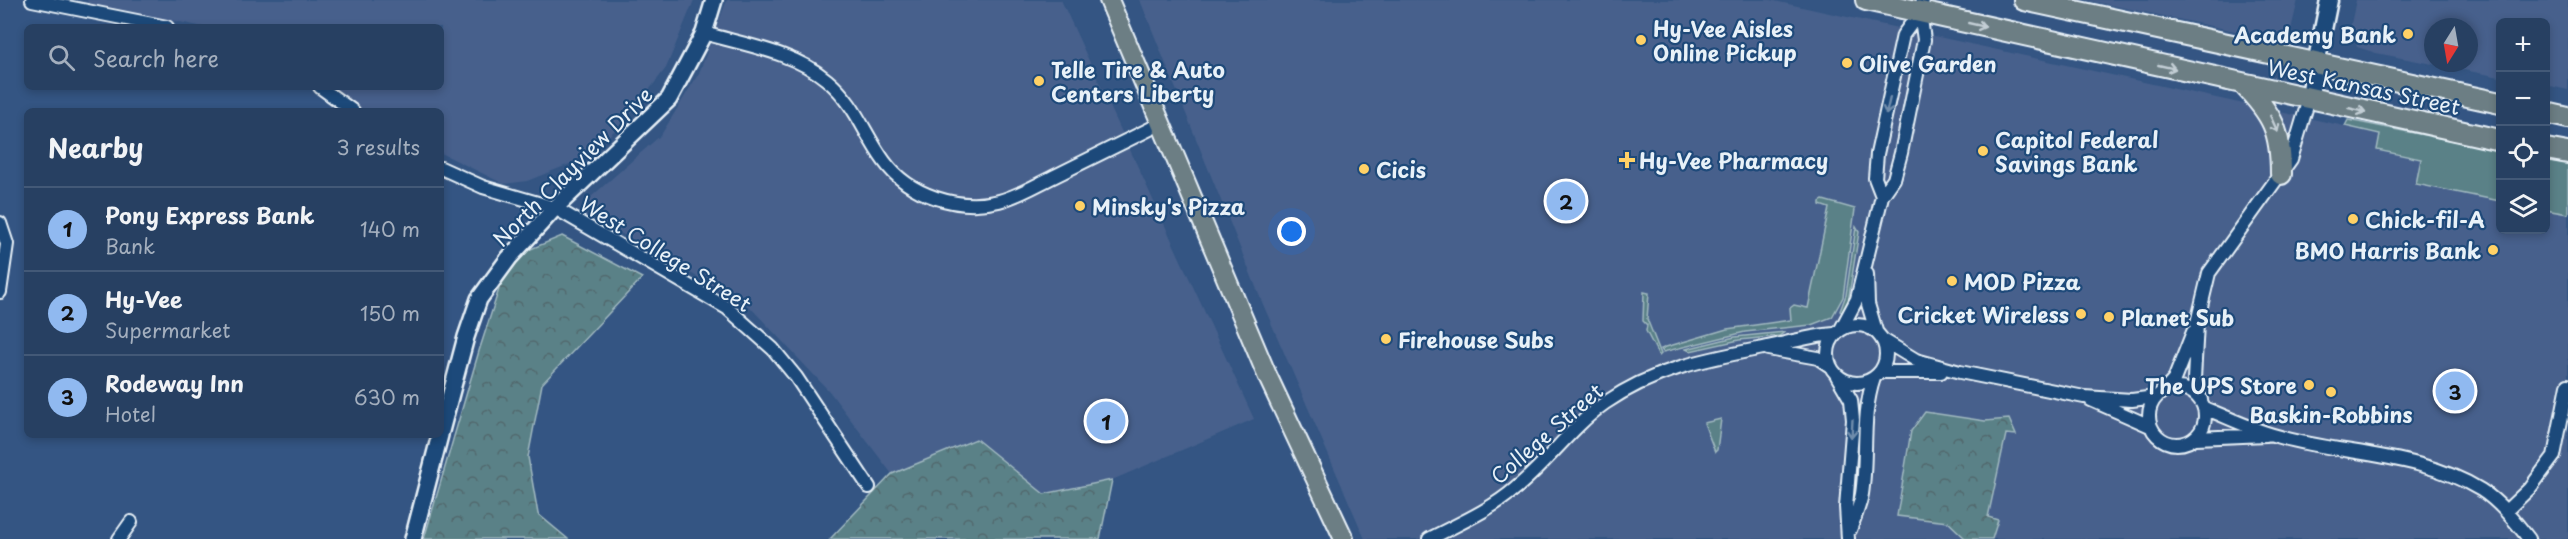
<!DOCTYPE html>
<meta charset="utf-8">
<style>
:root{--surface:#274062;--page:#334b6b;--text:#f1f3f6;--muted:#a4afbe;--line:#435977;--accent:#90b9f0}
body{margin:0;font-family:"Playpen Sans",sans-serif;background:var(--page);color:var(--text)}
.controls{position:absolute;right:18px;top:18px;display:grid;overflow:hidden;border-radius:9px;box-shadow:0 3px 9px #0003}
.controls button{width:54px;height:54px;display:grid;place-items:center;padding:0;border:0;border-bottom:2px solid var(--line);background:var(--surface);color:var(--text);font:30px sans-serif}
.compass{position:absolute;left:2424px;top:18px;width:54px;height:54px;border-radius:50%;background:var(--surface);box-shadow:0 3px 9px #0003;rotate:191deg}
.you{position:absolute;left:1292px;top:232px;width:21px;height:21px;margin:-15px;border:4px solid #fff;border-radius:50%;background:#1a73e8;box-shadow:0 0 0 9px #1a73e833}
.badge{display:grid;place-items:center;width:39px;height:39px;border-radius:50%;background:var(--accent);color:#111;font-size:20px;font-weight:700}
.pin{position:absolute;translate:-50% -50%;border:3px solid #fff;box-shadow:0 2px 6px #0006}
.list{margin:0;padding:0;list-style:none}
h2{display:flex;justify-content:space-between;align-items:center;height:78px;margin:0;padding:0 24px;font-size:26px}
h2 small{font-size:20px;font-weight:400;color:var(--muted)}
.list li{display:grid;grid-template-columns:39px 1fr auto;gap:18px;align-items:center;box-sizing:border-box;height:84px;padding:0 24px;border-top:2px solid var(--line)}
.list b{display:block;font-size:22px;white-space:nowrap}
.list p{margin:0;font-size:20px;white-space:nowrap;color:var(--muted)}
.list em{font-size:20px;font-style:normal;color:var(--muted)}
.icon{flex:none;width:33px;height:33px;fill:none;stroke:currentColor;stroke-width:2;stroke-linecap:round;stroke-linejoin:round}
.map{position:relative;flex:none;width:2568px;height:539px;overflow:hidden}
.search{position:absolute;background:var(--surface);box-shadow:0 3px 9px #0003;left:24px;top:24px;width:420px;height:66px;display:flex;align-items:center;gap:15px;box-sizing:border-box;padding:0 21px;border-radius:9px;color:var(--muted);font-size:22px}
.panel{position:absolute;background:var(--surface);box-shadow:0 3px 9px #0003;left:24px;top:108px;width:420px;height:330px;border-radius:9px}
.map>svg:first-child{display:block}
.built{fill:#47618c;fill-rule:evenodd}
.green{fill:#5a8187;stroke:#a1b9c0;stroke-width:1.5}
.forest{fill:url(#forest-crowns);stroke:#a1b9c0;stroke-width:1.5}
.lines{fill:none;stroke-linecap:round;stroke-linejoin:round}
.minor-casing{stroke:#e8f1f8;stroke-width:16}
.tertiary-casing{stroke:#e8f1f8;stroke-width:20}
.secondary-casing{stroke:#e8f1f8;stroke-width:21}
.primary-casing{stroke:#e8f1f8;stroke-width:22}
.trunk-casing{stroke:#e8f1f8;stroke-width:24}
.minor{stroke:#1f4a7a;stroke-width:12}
.tertiary{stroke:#1f4a7a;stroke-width:15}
.secondary{stroke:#1f4a7a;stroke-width:16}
.primary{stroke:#6c7e84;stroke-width:18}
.trunk{stroke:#6c7e84;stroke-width:20}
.oneway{stroke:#c3ced5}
.oneway2{stroke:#6f8dac}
.poi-dot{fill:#ffd166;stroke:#1f4a7a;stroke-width:2}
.labels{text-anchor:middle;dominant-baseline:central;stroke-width:4.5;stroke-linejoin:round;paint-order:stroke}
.poi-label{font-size:21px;font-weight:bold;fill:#e8f1f8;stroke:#1f4a7a;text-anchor:start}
.street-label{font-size:21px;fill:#e8f1f8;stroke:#1f4a7a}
</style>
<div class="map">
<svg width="2568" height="539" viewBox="0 0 2568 539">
<defs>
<pattern id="forest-crowns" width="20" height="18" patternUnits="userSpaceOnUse" patternTransform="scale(1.5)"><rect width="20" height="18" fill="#5a8187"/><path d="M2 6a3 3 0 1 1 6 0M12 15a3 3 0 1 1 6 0" fill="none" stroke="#51676c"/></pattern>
</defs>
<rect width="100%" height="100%" fill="#345583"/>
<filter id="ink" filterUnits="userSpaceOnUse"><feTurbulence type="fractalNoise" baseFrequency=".0167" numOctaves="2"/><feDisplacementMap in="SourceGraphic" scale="12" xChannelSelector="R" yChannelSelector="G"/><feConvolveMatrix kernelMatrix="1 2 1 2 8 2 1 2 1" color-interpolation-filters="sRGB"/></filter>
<g filter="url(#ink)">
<path class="built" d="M87,0h607l-28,68 -36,47 -26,26 -32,22 -45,18 -23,3 -63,-31v-42h-77l-34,-24h111v-60h-237l-116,-24z
M727,0h334l193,419 -142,61 -68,14 -68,-55 -84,35 -63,-83 -79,-84 -156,-89 -7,-11 4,-10 70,-62 38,-62z
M1140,0h630l611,134 -3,16 44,9 -5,25 83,17v29h46v-20l22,4v325h-1203l-103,-237z
M2086,0h212l-10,42z
M2356,0h212v90l-22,-5v-63h-46v55l-124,-24 -19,-6 -6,-23zM2433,27h36v36h-36z"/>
<path class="green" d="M2348,120l152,30v51l-84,-17 5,-25 -44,-9 3,-16 -35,-8z
M2546,160l22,4v50l-22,-4z
M1823,200l32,9 -12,88 -11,20 -21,8 -66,7 -82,20 -2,-3 5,-2 61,-18 64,-9 -1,-12 4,-3 14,3 21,-100 -9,-3v-3z
M1856,227l3,5 -11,70 -5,11 -3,-2 6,-16z
M1644,292l5,1 -2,26 14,35 -2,2 -13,-25 1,-6 -4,-4z
M1785,332l-6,4 -40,4 -49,11 -4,-2 49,-12z
M1721,419l-4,31 -2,2 -11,-29z"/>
<path class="forest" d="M562,236l80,42 -100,106 -14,73 10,57 30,25h-144l55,-188 30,-93z
M1925,412l60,9 24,-2 7,16 -10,-1 -18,83 10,3 -6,19h-26l-18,-17 -51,-6 14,-85z
M976,439l68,55 68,-14 -12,59h-270l62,-65z"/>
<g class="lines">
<g class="minor-casing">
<path id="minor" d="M32,0l135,27
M704,33c41,12 90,19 123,47 29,24 36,52 57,81 25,35 75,50 115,40 20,-5 39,-17 58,-26 34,-17 69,-34 103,-51
M320,87l33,24
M441,168l42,19 72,21 172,100 46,41 23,28 73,110
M1882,196l-7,-18 2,-24 26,-119 17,-23 3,-12
M0,223l7,21 -7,48
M1867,274l1,30 8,27
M1828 354a29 29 0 1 1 58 0a29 29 0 1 1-58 0Z
M1841,329l16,-30 25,-103 12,-17 7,-26 23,-113 -4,-28
M1883,340l33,20 44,12 124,25 48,3 23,-3
M1768,349l50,9 12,8
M1880,372h61
M1837,376l14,24 2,20 -7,87 2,32
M2149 416a28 28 0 1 1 56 0a28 28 0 1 1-56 0Z
M2164,391l10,-11 19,-48
M2091,400l59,26
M2201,400l-7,-21 3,-56 12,-50 82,-114 18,-60
M2204,408c23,9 45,20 69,27 67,20 146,17 208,55 19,12 35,32 48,49
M2196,438l70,-3
M2506,511l24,-23 24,-32 14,-71
M1850,530c4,-11 10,-24 12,-36 6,-39 -1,-78 12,-116
M119,539l12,-17
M1429,539c29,-15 62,-29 87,-51 32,-26 55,-61 89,-85 48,-33 97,-43 153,-54 26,-5 50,-13 76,-15"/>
</g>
<g class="tertiary-casing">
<path id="tertiary" d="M441,431l25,-94 13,-38 30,-41 46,-50 114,-109 35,-66 10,-33
M413,539l27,-104"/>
</g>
<g class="secondary-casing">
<path id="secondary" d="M2309,99l20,-99"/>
</g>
<g class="primary-casing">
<path id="primary" d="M1109,0l158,375 77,164"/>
</g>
<g class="trunk-casing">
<path id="trunk" d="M1866,0l634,140
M2024,0l476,103
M2243,84c30,31 38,47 38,90
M2546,113l22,5
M2546,149l22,4"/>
</g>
<use href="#minor" class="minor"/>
<use href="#tertiary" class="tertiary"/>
<use href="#secondary" class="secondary"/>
<use href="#primary" class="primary"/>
<use href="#trunk" class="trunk"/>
</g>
<defs><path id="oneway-shaft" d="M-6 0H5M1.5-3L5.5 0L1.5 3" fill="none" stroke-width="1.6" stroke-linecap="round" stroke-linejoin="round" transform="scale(1.5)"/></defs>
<g class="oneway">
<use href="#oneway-shaft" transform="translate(1977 25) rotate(13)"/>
<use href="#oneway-shaft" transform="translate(2167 67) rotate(13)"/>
<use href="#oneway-shaft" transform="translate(2357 110) rotate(13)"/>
<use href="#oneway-shaft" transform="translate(2274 124) rotate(65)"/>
</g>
<g class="oneway2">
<use href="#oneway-shaft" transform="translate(1888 106) rotate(103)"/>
<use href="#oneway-shaft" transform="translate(1852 429) rotate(93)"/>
</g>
</g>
<g class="poi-dot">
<circle cx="2408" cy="34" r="6"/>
<circle cx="1641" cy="40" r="6"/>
<circle cx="1847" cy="63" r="6"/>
<circle cx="1039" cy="81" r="6"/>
<circle cx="1983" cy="151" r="6"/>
<path d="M1624 151h6v6h6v6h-6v6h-6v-6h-6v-6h6z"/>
<circle cx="1364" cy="169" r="6"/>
<circle cx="1080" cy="206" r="6"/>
<circle cx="2353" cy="219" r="6"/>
<circle cx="2493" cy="250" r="6"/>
<circle cx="1952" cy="281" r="6"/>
<circle cx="2081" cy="314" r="6"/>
<circle cx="2109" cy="317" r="6"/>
<circle cx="1386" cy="339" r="6"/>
<circle cx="2309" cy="385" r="6"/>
<circle cx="2331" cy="392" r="6"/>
</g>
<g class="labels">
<g class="poi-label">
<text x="1653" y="28">Hy-Vee Aisles<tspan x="1653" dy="24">Online Pickup</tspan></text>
<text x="2396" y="34" text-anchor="end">Academy Bank</text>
<text x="1859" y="63">Olive Garden</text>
<text x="1051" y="69">Telle Tire &amp; Auto<tspan x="1051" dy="24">Centers Liberty</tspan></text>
<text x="1995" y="139">Capitol Federal<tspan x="1995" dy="24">Savings Bank</tspan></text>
<text x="1639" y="160">Hy-Vee Pharmacy</text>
<text x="1376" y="169">Cicis</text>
<text x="1092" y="206">Minsky's Pizza</text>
<text x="2365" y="219">Chick-fil-A</text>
<text x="2481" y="250" text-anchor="end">BMO Harris Bank</text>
<text x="1964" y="281">MOD Pizza</text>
<text x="2069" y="314" text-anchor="end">Cricket Wireless</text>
<text x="2121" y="317">Planet Sub</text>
<text x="1398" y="339">Firehouse Subs</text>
<text x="2297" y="385" text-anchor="end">The UPS Store</text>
<text x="2331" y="414" text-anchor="middle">Baskin-Robbins</text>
</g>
<g class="street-label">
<text transform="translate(2364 86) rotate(12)">West Kansas Street</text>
<text transform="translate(572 166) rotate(-45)">North Clayview Drive</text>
<text transform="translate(666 253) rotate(32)">West College Street</text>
<text transform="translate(1546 433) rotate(-41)">College Street</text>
</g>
</g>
</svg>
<div class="controls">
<button>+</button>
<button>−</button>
<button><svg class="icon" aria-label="locate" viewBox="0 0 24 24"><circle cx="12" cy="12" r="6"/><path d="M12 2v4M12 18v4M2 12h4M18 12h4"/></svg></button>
<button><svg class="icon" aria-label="layers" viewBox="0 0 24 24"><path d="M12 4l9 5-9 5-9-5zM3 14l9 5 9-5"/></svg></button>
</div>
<svg class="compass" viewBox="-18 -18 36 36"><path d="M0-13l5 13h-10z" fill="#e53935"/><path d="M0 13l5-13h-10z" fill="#a4afbe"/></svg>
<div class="you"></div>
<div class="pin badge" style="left:1106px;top:421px">1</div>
<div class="pin badge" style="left:1566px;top:201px">2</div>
<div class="pin badge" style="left:2455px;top:391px">3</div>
<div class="search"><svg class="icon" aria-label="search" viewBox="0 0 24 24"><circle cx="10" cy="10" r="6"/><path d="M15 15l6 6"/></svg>Search here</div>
<section class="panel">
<h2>Nearby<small>3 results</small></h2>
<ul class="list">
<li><span class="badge">1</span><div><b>Pony Express Bank</b><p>Bank</p></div><em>140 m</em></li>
<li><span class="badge">2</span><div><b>Hy-Vee</b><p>Supermarket</p></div><em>150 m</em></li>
<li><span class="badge">3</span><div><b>Rodeway Inn</b><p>Hotel</p></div><em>630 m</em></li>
</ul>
</section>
</div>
